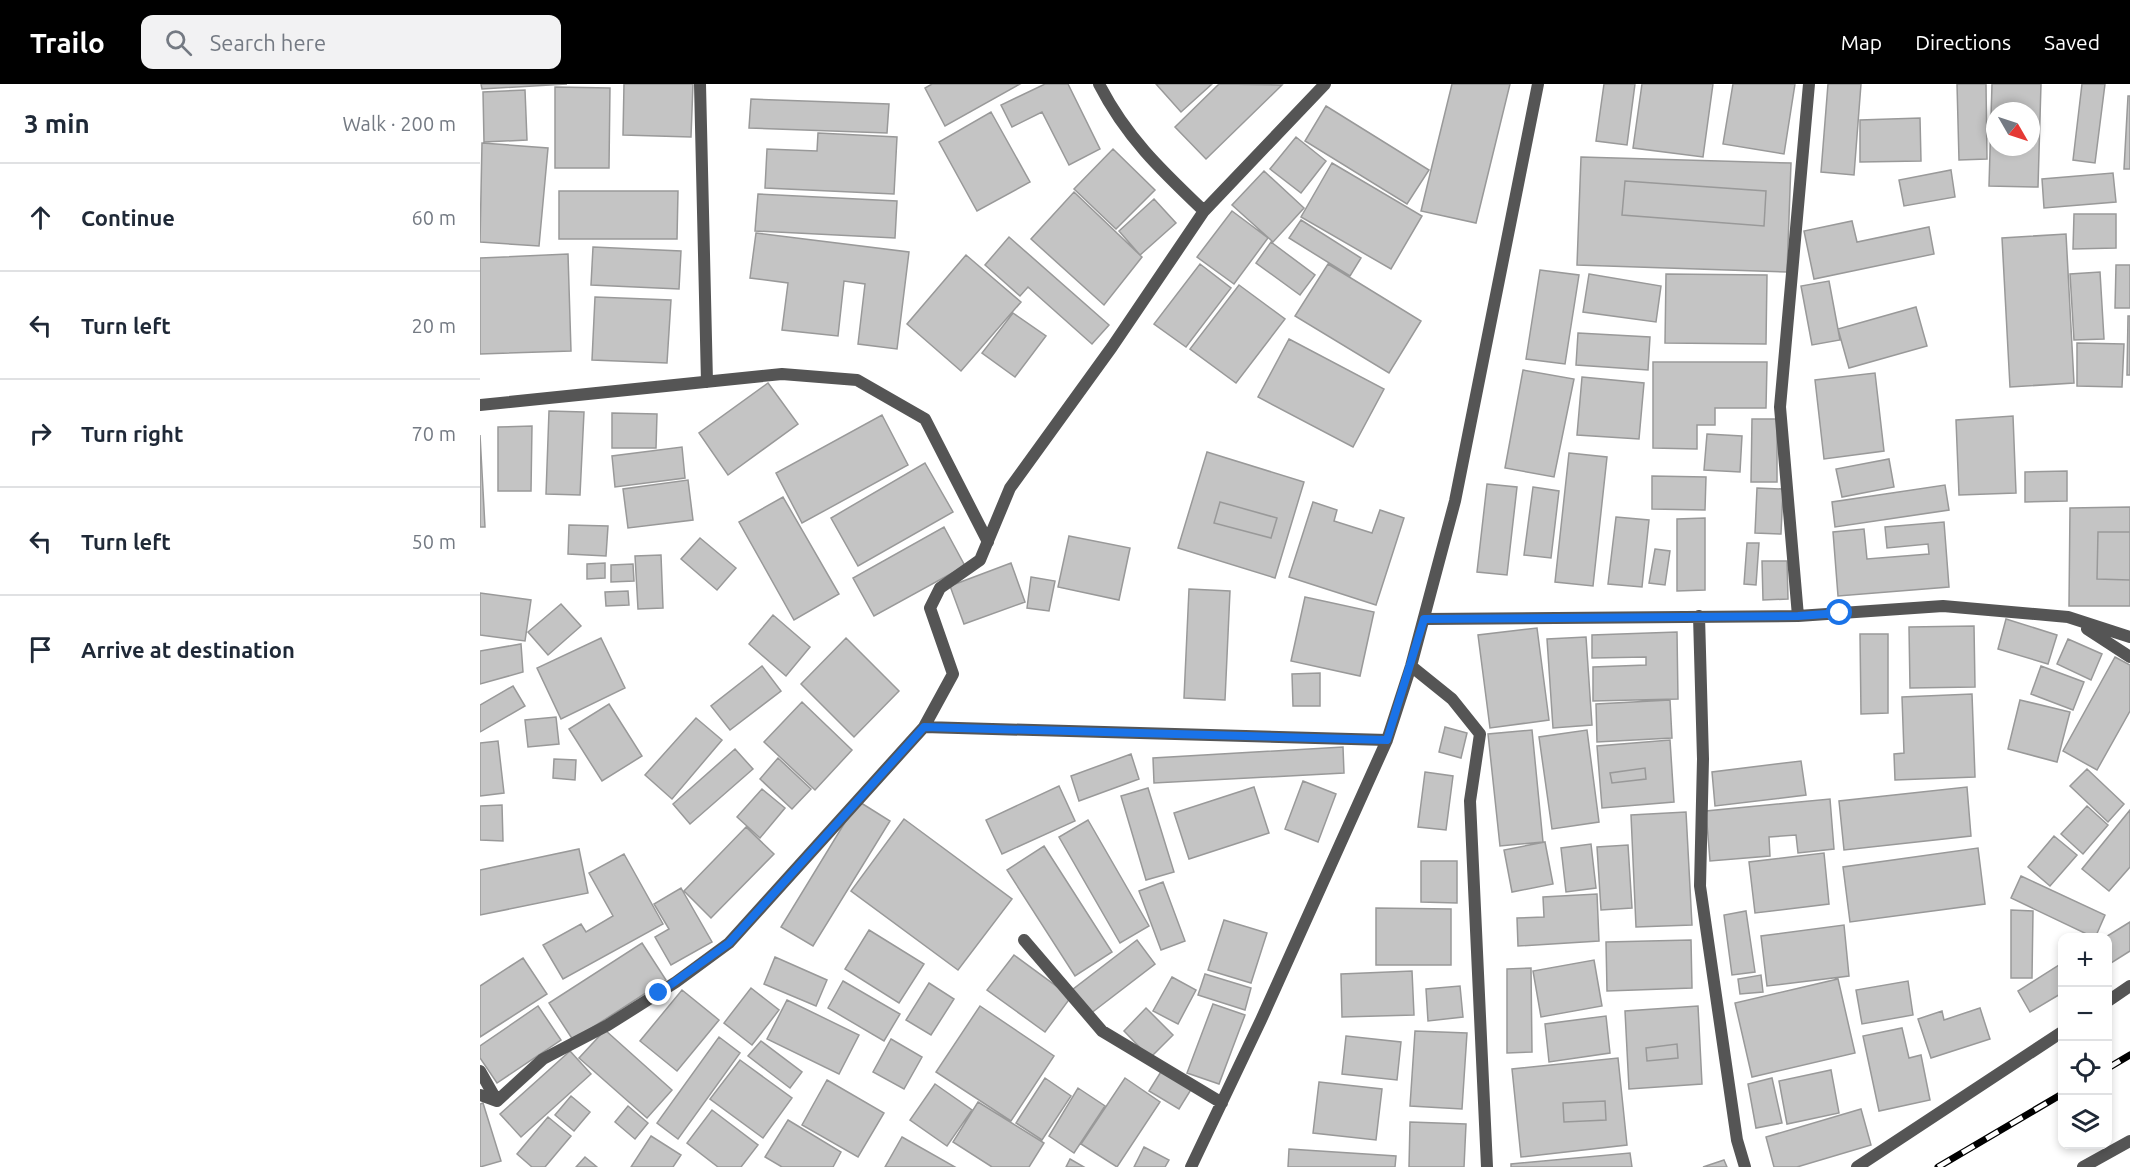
<!DOCTYPE html>
<meta charset="utf-8">
<style>
:root{--surface:#fff;--page:#f2f2f3;--text:#1f2937;--muted:#747a83;--line:#e0e1e3;--accent:#000}
body{margin:0;font-family:Ubuntu,sans-serif;background:var(--page);color:var(--text)}
.controls{position:absolute;right:18px;bottom:18px;display:grid;overflow:hidden;border-radius:12px;box-shadow:0 3px 9px #0003}
.controls button{width:54px;height:54px;display:grid;place-items:center;padding:0;border:0;border-bottom:2px solid var(--line);background:var(--surface);color:var(--text);font:30px sans-serif}
.compass{position:absolute;left:1506px;top:18px;width:54px;height:54px;border-radius:50%;background:var(--surface);box-shadow:0 3px 9px #0003;rotate:129deg}
.stop{position:absolute;width:18px;height:18px;margin:-14px;border:4px solid #1a73e8;border-radius:50%;background:#fff}
.stop.end{background:#1a73e8;border-color:#fff;box-shadow:0 2px 6px #0008}
.list{margin:0;padding:0;list-style:none}
h2{display:flex;justify-content:space-between;align-items:center;height:78px;margin:0;padding:0 24px;font-size:26px}
h2 small{font-size:20px;font-weight:400;color:var(--muted)}
.list li{display:grid;grid-template-columns:39px 1fr auto;gap:18px;align-items:center;box-sizing:border-box;height:108px;padding:0 24px;border-top:2px solid var(--line)}
.list b{display:block;font-size:22px;white-space:nowrap}
.list em{font-size:20px;font-style:normal;color:var(--muted)}
.icon{flex:none;width:33px;height:33px;fill:none;stroke:currentColor;stroke-width:2;stroke-linecap:round;stroke-linejoin:round}
.map{position:relative;flex:none;width:1650px;height:1083px;overflow:hidden}
header{display:flex;align-items:center;gap:36px;box-sizing:border-box;height:84px;padding:0 30px;background:var(--accent);color:#fff}
header strong{font-size:28px}
nav{display:flex;gap:33px;margin-inline-start:auto;font-size:21px}
.search{width:420px;height:54px;background:var(--page);display:flex;align-items:center;gap:15px;box-sizing:border-box;padding:0 21px;border-radius:12px;color:var(--muted);font-size:22px}
main{display:flex}
aside{flex:1;background:var(--surface)}
.map>svg:first-child{display:block}
.building{fill:#c4c4c4;stroke:#999;stroke-width:1.5;fill-rule:evenodd}
.lines{fill:none;stroke-linecap:round;stroke-linejoin:round}
.minor{stroke:#555;stroke-width:12}
.rail-casing{stroke:#000;stroke-width:7}
.rail{stroke:#fff;stroke-width:4.5;stroke-dasharray:14;stroke-linecap:butt}
.route{stroke:#1a73e8;stroke-width:8}
</style>
<header>
<strong>Trailo</strong>
<div class="search"><svg class="icon" aria-label="search" viewBox="0 0 24 24"><circle cx="10" cy="10" r="6"/><path d="M15 15l6 6"/></svg>Search here</div>
<nav><a>Map</a><a>Directions</a><a>Saved</a></nav>
</header>
<main>
<aside>
<h2>3 min<small>Walk · 200 m</small></h2>
<ul class="list">
<li><svg class="icon" aria-label="ahead" viewBox="0 0 24 24"><path d="M12 20V5M6 11l6-6 6 6"/></svg><div><b>Continue</b></div><em>60 m</em></li>
<li><svg class="icon" aria-label="left" viewBox="0 0 24 24"><path d="M17 20v-9H6M10 6l-5 5 5 5"/></svg><div><b>Turn left</b></div><em>20 m</em></li>
<li><svg class="icon" aria-label="right" viewBox="0 0 24 24"><path d="M7 20v-9h11M14 6l5 5-5 5"/></svg><div><b>Turn right</b></div><em>70 m</em></li>
<li><svg class="icon" aria-label="left" viewBox="0 0 24 24"><path d="M17 20v-9H6M10 6l-5 5 5 5"/></svg><div><b>Turn left</b></div><em>50 m</em></li>
<li><svg class="icon" aria-label="arrive" viewBox="0 0 24 24"><path d="M6 21V4h12l-3 4 3 4H6"/></svg><div><b>Arrive at destination</b></div></li>
</ul>
</aside>
<div class="map">
<svg width="1650" height="1083" viewBox="0 0 1650 1083">
<rect width="100%" height="100%" fill="#fff"/>
<path class="building" d="M1,0h86l-85,5z
M144,0h69l-2,53 -68,-2z
M452,0h88l-75,42 -20,-38z
M565,0h23l32,65 -31,16 -27,-53 -30,15 -11,-22z
M676,0h56l-31,28z
M739,0l63,1 -76,74 -31,-32z
M972,0h58l-34,139 -55,-12z
M1124,0h31l-8,61 -31,-4z
M1162,0h71l-10,73 -70,-9z
M1253,0h62l-11,70 -61,-10z
M1348,0h33l-7,91 -33,-3z
M1477,0h29l1,75 -28,1z
M1512,0h49l-3,103 -49,-1zM1515,27h36v36h-36z
M1602,0h23l-10,79 -22,-3z
M75,3l55,1 -1,80h-54z
M45,6l2,50 -43,2 -1,-50z
M1648,12h2v73h-6z
M271,15l138,5 -2,29 -138,-5z
M846,22l103,64 -22,34 -102,-63z
M511,28l39,70 -53,29 -38,-69z
M1440,34l1,43 -61,1v-42z
M338,49l79,4 -3,57 -129,-6 2,-39 50,2z
M816,53l30,24 -25,32 -31,-24z
M2,59l66,5 -9,98 -59,-4z
M633,65l42,41 -39,39 -42,-40z
M1101,73l210,6 -4,109 -210,-7zM1145,97l141,10 -2,35 -142,-11z
M852,79l90,53 -31,53 -90,-52z
M1471,86l4,27 -51,9 -5,-26z
M784,87l40,37 -31,34 -41,-37z
M1633,89l3,29 -72,6 -2,-29z
M1145,97l141,10 -2,35 -142,-11z
M79,107h119l-1,48h-118z
M594,108l68,65 -38,48 -73,-66z
M278,110l139,7 -2,37 -140,-7z
M674,115l22,24 -36,32 -21,-24z
M752,127l36,27 -34,46 -37,-27z
M1594,130h42v34l-43,1z
M821,136l60,38 -11,18 -61,-38z
M1372,137l5,21 72,-15 5,27 -120,25 -10,-48z
M276,149l153,19 -12,97 -39,-5 7,-60 -21,-3 -6,55 -56,-6 6,-47 -38,-5z
M1586,150l8,149 -64,4 -8,-149z
M529,153l100,88 -17,19 -64,-57 -8,9 -35,-31z
M791,158l44,33 -15,20 -44,-32z
M113,163l88,4 -2,38 -88,-4z
M88,170l3,97 -91,3v-96z
M486,171l55,47 -60,69 -54,-47z
M720,180l31,24 -45,59 -32,-23z
M848,180l93,57 -32,52 -94,-57z
M1636,181h14v43h-15z
M1060,186l39,5 -14,89 -39,-5z
M1620,188l4,67 -30,1 -4,-66z
M1109,190l72,12 -5,36 -73,-10z
M1186,190l101,1 -1,69 -101,-1z
M1349,197l11,59 -28,5 -11,-59z
M759,201l46,34 -49,64 -46,-34z
M115,213l76,3 -4,63 -75,-3z
M1436,223l11,39 -78,22 -11,-39z
M533,229l33,23 -31,41 -33,-24z
M1648,232h2v59h-3z
M1098,249l72,4 -2,33 -72,-5z
M809,255l95,50 -31,58 -95,-50z
M1597,259l47,1 -2,43 -45,-1z
M1173,278h114l-1,46h-51v17h-18v24l-44,-1z
M1043,286l51,9 -20,98 -49,-9z
M1395,289l9,78 -60,8 -9,-79z
M1102,293l62,6 -5,56 -62,-4z
M288,299l30,41 -70,51 -29,-42z
M69,327l35,1 -4,83 -34,-1z
M132,329l45,1 -1,34h-44z
M402,331l26,50 -106,58 -26,-50z
M1533,332l3,77 -57,2 -3,-75z
M1272,335h25v63h-26z
M52,342l-1,65h-33v-64z
M1227,350l35,2 -2,36 -36,-2z
M0,351l5,92h-5z
M202,363l3,31 -70,9 -3,-31z
M727,368l97,30 -29,96 -97,-30zM740,418l57,16 -6,20 -57,-15z
M1089,369l38,4 -14,129 -38,-4z
M1409,375l5,28 -52,10 -6,-28z
M445,379l28,49 -95,54 -27,-48z
M1587,387v30l-42,1v-30z
M1172,392l54,1 -1,33 -53,-1z
M208,396l5,40 -65,8 -5,-39z
M1007,400l30,3 -10,88 -30,-3z
M1465,401l4,25 -114,17 -3,-25z
M1053,403l26,4 -8,67 -27,-3z
M1277,404l26,1 -2,45 -26,-1z
M303,413l56,97 -45,26 -55,-98z
M740,418l57,16 -6,20 -57,-15z
M833,418l24,8 -3,11 38,12 8,-23 24,8 -28,87 -87,-28z
M1650,423v25h-32l-1,47 33,1v26h-61l1,-98z
M1136,433l33,3 -7,67 -34,-3z
M1225,434v72l-28,1v-72z
M1464,438l5,65 -111,9 -5,-64 31,-3 3,30 62,-5 -1,-10 -41,4 -2,-21z
M89,441l39,1 -2,30 -38,-2z
M464,443l21,39 -91,50 -21,-38z
M1618,448h32v48l-33,-1z
M589,452l61,12 -11,52 -61,-13z
M220,454l36,30 -19,22 -36,-31z
M1267,459h12l-3,42 -12,-1z
M1175,465l15,2 -5,34 -16,-2z
M181,471l2,53 -25,1 -3,-53z
M1282,477h25l1,38 -25,1z
M125,479v15l-18,1v-15z
M531,479l14,39 -61,22 -14,-38z
M153,480l1,17 -23,1v-17z
M551,493l24,4 -6,30 -22,-3z
M709,505l41,2 -5,109 -41,-2z
M148,507l1,14 -23,1 -1,-14z
M0,509l51,7 -6,41 -45,-6z
M825,513l69,15 -14,64 -69,-15z
M81,520l20,22 -33,29 -20,-23z
M293,531l37,32 -24,29 -37,-32z
M1526,535l51,16 -9,29 -50,-15z
M1494,542l1,61 -65,1 -1,-61z
M1057,544l12,92 -59,8 -12,-93z
M1197,548l1,67 -85,2v-34l53,-2v-8l-54,1v-23z
M1380,550h28v79l-27,1z
M1106,553l6,88 -39,3 -6,-89z
M121,554l24,50 -64,31 -24,-51z
M366,554l53,53 -45,46 -53,-53z
M1588,555l34,15 -11,26 -34,-16z
M41,560l2,28 -43,12v-33z
M1635,573l15,8v46l-33,59 -34,-19z
M282,582l19,25 -51,39 -19,-24z
M1561,582l43,16 -11,28 -42,-16z
M840,589v33h-27l-1,-32z
M33,602l12,20 -45,26v-27z
M1492,610l3,83 -80,3 -1,-26 10,-1 -2,-56z
M1190,616l2,38 -75,4 -1,-38z
M1540,616l50,12 -13,50 -49,-13z
M322,618l50,48 -37,40 -51,-48z
M129,620l33,52 -40,25 -33,-52z
M76,633l3,27 -31,3 -3,-27z
M216,634l26,22 -50,59 -27,-24z
M965,643l22,6 -6,25 -22,-6z
M1052,646l11,112 -43,4 -12,-112z
M1107,646l12,92 -47,7 -13,-92z
M1190,656l4,62 -72,6 -5,-62zM1165,684l1,11 -34,4 -2,-10z
M18,657l6,52 -24,3v-53z
M863,663l1,26 -190,10 -1,-25z
M255,665l18,20 -63,55 -17,-20z
M651,670l8,25 -60,22 -8,-25z
M298,674l33,31 -19,20 -32,-30z
M74,675l22,1 -1,20 -22,-2z
M1321,677l5,34 -91,11 -3,-34z
M1165,684l1,11 -34,4 -2,-10z
M1607,685l37,35 -16,18 -38,-36z
M945,688l28,4 -7,54 -28,-3z
M823,697l33,13 -18,48 -33,-13z
M579,702l16,35 -73,33 -16,-34z
M774,703l15,46 -80,26 -15,-46z
M1487,703l4,49 -127,14 -5,-49z
M668,704l26,84 -28,8 -25,-84z
M282,705l23,19 -25,30 -23,-21z
M1350,715l4,50 -36,4 -2,-18 -27,2 1,19 -60,5 -4,-50z
M378,717l32,20 -77,125 -32,-19z
M22,721l1,36 -23,-1v-34z
M1607,722l21,19 -25,29 -22,-20z
M1650,726v57l-21,24 -27,-22z
M1206,728l6,113 -56,2 -5,-112z
M424,735l108,80 -54,71 -107,-79z
M608,736l61,106 -29,17 -61,-106z
M266,743l28,27 -63,64 -27,-27z
M1574,752l23,19 -27,31 -22,-19z
M1065,758l8,42 -41,8 -8,-42z
M1111,760l5,44 -30,4 -5,-44z
M1148,761l4,63 -31,2 -4,-63z
M564,762l68,106 -37,24 -68,-106z
M1498,764l7,56 -135,18 -7,-55z
M99,765l9,44 -108,22v-45z
M1344,769l5,51 -74,9 -6,-51z
M144,770l39,70 -100,55 -20,-34 38,-21 5,8 27,-16 -24,-43z
M941,777h36v42l-36,-1z
M1541,792l84,39 -10,23 -84,-40z
M683,798l22,59 -24,9 -22,-59z
M201,804l31,54 -41,23 -16,-28 14,-8 -15,-25z
M1117,810l2,47 -81,5 -1,-28 27,-1 -1,-20z
M896,824l75,1v56h-75z
M1531,826l22,1 -1,67h-21z
M1266,827l9,61 -23,3 -8,-60z
M744,836l43,13 -16,50 -43,-13z
M1650,838v29l-22,14v-27h-4z
M1364,841l5,51 -82,10 -6,-50z
M389,846l55,34 -25,39 -54,-34z
M657,856l18,24 -65,50 -18,-24z
M1211,856l1,48 -85,3 -1,-49z
M162,859l24,37 -93,60 -24,-37z
M534,871l57,42 -26,35 -58,-42z
M295,873l52,23 -11,26 -52,-22z
M43,874l24,36 -67,43v-51z
M1114,876l8,46 -61,11 -8,-46z
M1582,879v30l-32,19 -12,-21z
M1051,884l1,84 -25,1v-84z
M932,887l2,44 -72,2 -1,-43z
M725,890l46,14 -6,22 -47,-15z
M1281,891l2,17 -23,2 -2,-15z
M692,893l24,13 -18,34 -25,-13z
M1358,895l17,74 -103,24 -17,-74z
M363,897l57,33 -16,27 -56,-33z
M1428,897l5,34 -51,9 -6,-34z
M449,899l25,16 -23,36 -25,-15z
M980,902l3,31 -35,4 -2,-32z
M271,904l28,22 -27,35 -28,-22z
M202,906l37,30 -42,51 -37,-30z
M307,916l72,35 -20,39 -72,-35z
M733,920l32,11 -26,69 -32,-11z
M58,922l23,34 -64,43 -17,-25v-12z
M500,922l74,50 -43,65 -75,-49z
M1218,922l4,78 -73,5 -4,-78zM1197,960l1,14 -31,3 -1,-13z
M666,924l27,27 -23,23 -26,-27z
M1500,924l10,31 -59,19 -13,-39 24,-8 2,9z
M1126,932l4,37 -61,9 -4,-38z
M1422,944l7,30 12,-3 9,45 -51,11 -16,-75z
M125,946l67,60 -25,28 -68,-60z
M935,947l52,2 -5,76 -52,-3z
M866,952l55,6 -4,38 -55,-6z
M239,953l21,16 -62,86 -21,-16z
M411,955l31,18 -18,32 -31,-17z
M281,957l41,31 -12,16 -42,-32z
M1197,960l1,14 -31,3 -1,-13z
M90,967l21,23 -70,63 -21,-23z
M1138,974l9,87 -106,12 -9,-88zM1125,1017l1,19 -42,2 -1,-19z
M260,976l52,38 -29,40 -53,-39z
M682,986l30,18 -13,21 -30,-18z
M1351,986l8,43 -52,11 -8,-43z
M565,994l26,18 -29,44 -26,-17z
M645,994l35,24 -43,65 -36,-23z
M1292,994l10,45 -26,5 -8,-44z
M347,996l57,33 -26,44 -56,-32z
M839,998l63,7 -6,51 -63,-7z
M455,1000l37,26 -25,36 -37,-26z
M598,1004l27,18 -31,47 -25,-17z
M91,1012l19,16 -16,19 -19,-16z
M1125,1017l1,19 -42,2 -1,-19z
M498,1018l66,41 -15,24h-37l-39,-25z
M3,1019l18,58 -21,6v-63z
M148,1022l20,17 -13,16 -20,-17z
M1381,1025l10,36 -74,22h-23l-8,-30z
M232,1026l46,35 -17,22h-23l-31,-24z
M68,1033l23,19 -26,31h-13l-15,-13z
M308,1036l53,32 -8,15h-51l-17,-10z
M930,1038l56,2 -2,43h-55z
M171,1052l30,19 -8,12h-42z
M422,1053l53,30h-70z
M664,1063l25,13 -4,7h-31z
M809,1065l107,7 -1,11h-107z
M1150,1069l2,14h-121v-3z
M105,1073l12,10h-21z
M590,1075l14,8h-18z
M1244,1076l3,7h-24z"/>
<g class="lines">
<path class="minor" d="M220,0l7,298
M619,0c27,53 62,86 105,127
M0,321l302,-31 75,6 68,39 63,123
M1219,532l4,143 -3,127 37,254 8,27
M1318,532l-18,-209 29,-323
M944,535l374,-3 145,-10 125,11 62,20
M1607,545l43,28
M931,582l41,33 28,35 -10,67 17,366
M444,643l463,13
M544,856l78,91 120,72
M1628,917l22,-15
M0,987l17,30
M0,1011l17,6 46,-42 65,-34 68,-43 53,-39 195,-216 29,-53 -23,-66 10,-20 40,-28 30,-72 102,-141 92,-136 121,-127
M711,1083l70,-147 126,-280 24,-74 44,-165 83,-417
M1377,1083l205,-135
M1603,1083l47,-26"/>
<g class="rail-casing">
<path id="rail" d="M1628,984l22,-13
M1458,1083l124,-73"/>
</g>
<use href="#rail" class="rail"/>
</g>
<g class="lines">
<path class="route" d="M179,909l70,-50 195,-216 463,13 37,-121 374,-3 42,-3"/>
</g>
</svg>
<div class="controls">
<button>+</button>
<button>−</button>
<button><svg class="icon" aria-label="locate" viewBox="0 0 24 24"><circle cx="12" cy="12" r="6"/><path d="M12 2v4M12 18v4M2 12h4M18 12h4"/></svg></button>
<button><svg class="icon" aria-label="layers" viewBox="0 0 24 24"><path d="M12 4l9 5-9 5-9-5zM3 14l9 5 9-5"/></svg></button>
</div>
<svg class="compass" viewBox="-18 -18 36 36"><path d="M0-13l5 13h-10z" fill="#e53935"/><path d="M0 13l5-13h-10z" fill="#747a83"/></svg>
<div class="stop" style="left:1360px;top:529px"></div>
<div class="stop end" style="left:179px;top:909px"></div>
</div>
</main>
